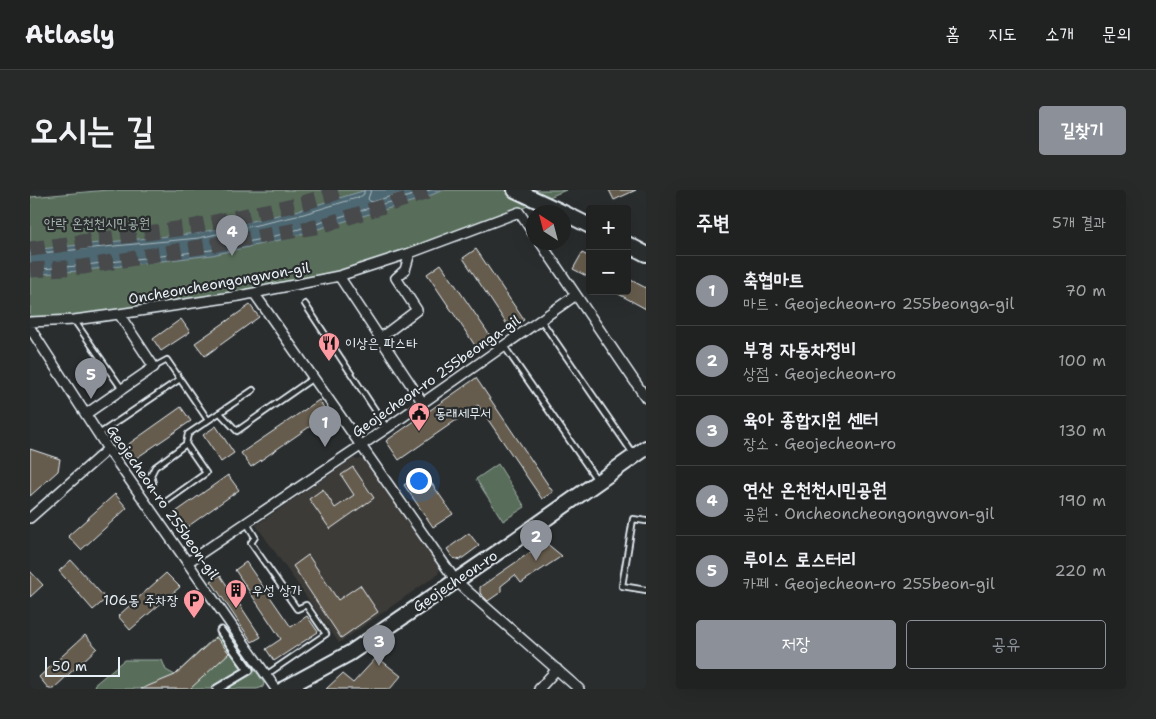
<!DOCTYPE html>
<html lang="ko">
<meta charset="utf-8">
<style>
:root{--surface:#202222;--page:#282a2a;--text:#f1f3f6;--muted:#a2a4a5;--line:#3d3f40;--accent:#8c9099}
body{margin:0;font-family:"Shantell Sans","Poor Story",sans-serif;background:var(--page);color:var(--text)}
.controls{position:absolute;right:15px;top:15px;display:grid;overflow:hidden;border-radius:5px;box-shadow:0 5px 20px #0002}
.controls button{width:45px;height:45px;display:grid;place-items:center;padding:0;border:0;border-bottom:1px solid var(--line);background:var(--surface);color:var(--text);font:25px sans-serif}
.compass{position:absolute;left:496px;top:15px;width:45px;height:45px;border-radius:50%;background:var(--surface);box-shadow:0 5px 20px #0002;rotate:324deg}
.scale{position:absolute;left:15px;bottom:12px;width:75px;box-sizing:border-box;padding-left:5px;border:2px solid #e8f1f8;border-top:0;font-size:14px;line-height:18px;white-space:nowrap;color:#e8f1f8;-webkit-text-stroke:4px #2a2d2e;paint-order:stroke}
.you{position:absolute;left:388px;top:290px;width:18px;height:18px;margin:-12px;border:4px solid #fff;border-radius:50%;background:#1a73e8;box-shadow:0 0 0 8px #1a73e833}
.badge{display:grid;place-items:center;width:32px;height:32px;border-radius:50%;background:var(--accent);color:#fff;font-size:16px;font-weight:700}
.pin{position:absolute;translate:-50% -41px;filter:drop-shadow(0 1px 2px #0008)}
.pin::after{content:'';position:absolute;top:26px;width:18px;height:15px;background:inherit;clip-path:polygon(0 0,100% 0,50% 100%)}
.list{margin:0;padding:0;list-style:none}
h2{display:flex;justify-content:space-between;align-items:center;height:65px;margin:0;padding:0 20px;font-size:21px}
h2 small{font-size:16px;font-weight:400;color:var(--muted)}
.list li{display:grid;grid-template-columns:32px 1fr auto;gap:15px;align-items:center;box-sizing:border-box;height:70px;padding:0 20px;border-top:1px solid var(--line)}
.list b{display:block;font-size:19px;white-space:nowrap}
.list p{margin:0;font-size:16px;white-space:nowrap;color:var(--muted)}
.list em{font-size:16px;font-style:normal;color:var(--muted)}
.actions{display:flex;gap:10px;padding:15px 20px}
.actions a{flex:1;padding:11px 0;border:1px solid var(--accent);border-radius:5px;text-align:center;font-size:18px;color:var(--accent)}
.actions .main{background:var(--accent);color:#fff}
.map{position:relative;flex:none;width:616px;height:499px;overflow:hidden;border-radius:5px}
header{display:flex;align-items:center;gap:30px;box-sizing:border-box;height:70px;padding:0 25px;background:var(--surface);border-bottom:1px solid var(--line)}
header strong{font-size:24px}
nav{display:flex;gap:28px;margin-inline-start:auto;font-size:18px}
.intro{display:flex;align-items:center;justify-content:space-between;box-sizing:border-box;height:120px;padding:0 30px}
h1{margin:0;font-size:35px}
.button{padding:12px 22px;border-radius:5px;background:var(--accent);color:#fff;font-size:18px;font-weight:700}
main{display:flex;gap:30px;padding:0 30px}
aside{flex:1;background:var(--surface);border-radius:5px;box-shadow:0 5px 20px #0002}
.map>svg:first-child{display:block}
.built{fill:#3c3b37}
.green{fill:#596e5a;stroke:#a0b0a9}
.water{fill:#4d6772;stroke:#8b9ea8}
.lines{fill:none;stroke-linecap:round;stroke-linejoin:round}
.shore{stroke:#aabac2;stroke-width:1}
.building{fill:#665c4d;stroke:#e8f1f8}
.trunk-tunnel{stroke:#464a4c;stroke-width:15;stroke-dasharray:15 8;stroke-linecap:butt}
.service-casing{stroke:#e8f1f8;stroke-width:8}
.pedestrian-casing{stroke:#e8f1f8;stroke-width:11}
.minor-casing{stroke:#e8f1f8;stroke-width:12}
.secondary-casing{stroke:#e8f1f8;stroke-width:18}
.service{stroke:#2a2d2e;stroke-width:4.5}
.pedestrian{stroke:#2a2d2e;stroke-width:7}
.minor{stroke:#2a2d2e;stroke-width:9}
.secondary{stroke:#2a2d2e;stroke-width:14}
.labels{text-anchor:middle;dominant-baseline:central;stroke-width:4.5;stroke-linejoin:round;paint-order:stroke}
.park-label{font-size:14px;fill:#a8b6b1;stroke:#2a2d2e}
.street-label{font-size:14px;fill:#e8f1f8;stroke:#2a2d2e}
.poi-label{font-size:14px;fill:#e8f1f8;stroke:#2a2d2e;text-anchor:start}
</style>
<header>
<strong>Atlasly</strong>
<nav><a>홈</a><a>지도</a><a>소개</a><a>문의</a></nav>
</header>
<div class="intro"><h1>오시는 길</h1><a class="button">길찾기</a></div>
<main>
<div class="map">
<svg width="616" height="499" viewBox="0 0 616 499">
<rect width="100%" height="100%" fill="#2a2d2e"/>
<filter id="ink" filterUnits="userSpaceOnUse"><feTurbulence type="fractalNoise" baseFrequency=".02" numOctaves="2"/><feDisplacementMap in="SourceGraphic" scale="10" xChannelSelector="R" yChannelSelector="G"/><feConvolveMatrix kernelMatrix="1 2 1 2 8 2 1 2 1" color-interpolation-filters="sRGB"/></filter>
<g filter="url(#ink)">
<path class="built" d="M323,269h10l77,109 -2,6 -99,69 -83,-118z"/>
<path class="green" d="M78,0h458l-43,18 -185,66 -86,16 -132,21 -90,9v-123z
M468,274l27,43 -22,14 -27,-42z
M197,439l37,54 -1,4 -6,2h-160l-3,-4 30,-25h38l4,10 9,5 46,-44z"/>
<path class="water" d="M336,0h78l-23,9 -141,41 -68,15 -134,16 -48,4v-25l168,-17 98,-22z"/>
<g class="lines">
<path class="shore" d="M341,0l-3,9 3,3 41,-12
M0,64l169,-16 98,-22 63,-19 4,-3v-4
M0,80l47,-4 134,-16 68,-15 151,-45"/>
</g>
<path class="building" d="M579,0h27l-22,10z
M446,59l48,71 -14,9 -47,-71z
M552,63l8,4v21l-17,-9z
M411,74l52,76 -15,10 -51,-76z
M597,88l19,10v21l-33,-18h14z
M220,115l9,12 -54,39 -10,-13z
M151,129l9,13 -29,19 -8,-12z
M446,188l77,114 -11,7 -64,-94 -79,55 -13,-19z
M289,210l9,14 -77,53 -10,-14z
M151,217l10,14 -59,40 -9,-13z
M186,236l18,27 -13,9 -18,-27z
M0,259l30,10 -2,12 -28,25z
M323,277l21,31 -44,31 -21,-30 14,-10 12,19 19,-13 -13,-20z
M393,281l30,43 -20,13 -29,-42z
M198,285l11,15 -56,40 -10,-16z
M85,304l12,14 -46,42 -13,-14z
M439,343l10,13 -19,14 -7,-2 -6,-9z
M515,352l17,14 -41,27 -6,-8 -14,11v6l-13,9 -8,-8v-6z
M278,365l30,45 22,-15 18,27 -37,26 -48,-72z
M41,370l35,39 -13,11 -34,-39z
M216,372l45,65 16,-11 11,16 -44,29 -8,-12 15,-10 -46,-69z
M0,381l13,14 -13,12z
M136,383l14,14 -50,43 -12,-14z
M190,385l41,62 -9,5 -41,-61z
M55,445l12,13 -44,41h-4l-10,-12z
M186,447l13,16 -39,36h-49l34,-14z
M347,467l24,19 -11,13h-64l16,-15 11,9z"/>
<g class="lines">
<path class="trunk-tunnel" d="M0,59l161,-22 112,-24 42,-13
M0,80l53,-3 238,-41 113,-36"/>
<g class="service-casing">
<path id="service" d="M275,114l82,124
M44,130l48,69
M511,130l93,135
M474,156l93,134
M124,177l13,-7 41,60
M190,223l17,18 76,-53
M69,244l81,-55
M123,293l-2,-8 4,-8 31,-23 2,-10 65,-44
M137,311l39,-28 -20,-29
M616,331l-13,-2 -11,67 24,4
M216,332l9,15 -4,6 46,66 9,-4 20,29 -60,41"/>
</g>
<g class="pedestrian-casing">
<path id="pedestrian" d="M187,499l32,-19 -28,-39"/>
</g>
<g class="minor-casing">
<path id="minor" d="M510,52l106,156
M309,86l84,127
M224,103l202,288 123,108
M0,132l44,-2 45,-6 120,-18 100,-20 71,-23 109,-41 14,21
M0,138l78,121 168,240
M350,148l37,-28 -21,-32 9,-8 5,-17
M56,224l68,-47 -35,-53
M0,328l78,-69
M158,372l199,-134 189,-133
M509,499l18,-20"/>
</g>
<g class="secondary-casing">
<path id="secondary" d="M485,0l47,22
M534,23l26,13
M597,54l19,10
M254,499l66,-36 154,-105 142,-100"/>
</g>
<use href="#service" class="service"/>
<use href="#pedestrian" class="pedestrian"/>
<use href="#minor" class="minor"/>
<use href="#secondary" class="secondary"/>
</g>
</g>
<defs>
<g id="restaurant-pin" transform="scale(1.125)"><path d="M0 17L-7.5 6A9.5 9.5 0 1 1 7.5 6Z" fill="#ff9aa2" stroke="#2a2d2e"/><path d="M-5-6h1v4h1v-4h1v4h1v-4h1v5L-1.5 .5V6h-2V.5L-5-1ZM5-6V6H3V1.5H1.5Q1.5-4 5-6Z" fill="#111"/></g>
<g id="civic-pin" transform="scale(1.125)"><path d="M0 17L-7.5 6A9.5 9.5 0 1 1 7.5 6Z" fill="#ff9aa2" stroke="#2a2d2e"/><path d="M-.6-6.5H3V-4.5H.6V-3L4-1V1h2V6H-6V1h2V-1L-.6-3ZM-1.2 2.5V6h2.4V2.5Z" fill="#111"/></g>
<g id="building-pin" transform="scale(1.125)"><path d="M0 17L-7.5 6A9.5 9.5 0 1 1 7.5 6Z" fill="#ff9aa2" stroke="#2a2d2e"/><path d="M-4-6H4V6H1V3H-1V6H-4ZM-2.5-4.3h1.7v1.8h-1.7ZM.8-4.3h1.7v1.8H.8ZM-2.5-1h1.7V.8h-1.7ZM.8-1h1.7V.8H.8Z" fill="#111"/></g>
<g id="parking-pin" transform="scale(1.125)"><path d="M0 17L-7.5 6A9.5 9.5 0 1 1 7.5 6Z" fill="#ff9aa2" stroke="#2a2d2e"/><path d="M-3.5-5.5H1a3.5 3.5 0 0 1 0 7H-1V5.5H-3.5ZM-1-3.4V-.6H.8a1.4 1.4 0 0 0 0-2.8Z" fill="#111"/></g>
</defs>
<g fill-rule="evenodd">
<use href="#restaurant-pin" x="299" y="153"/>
<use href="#civic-pin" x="389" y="223"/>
<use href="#building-pin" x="206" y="400"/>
<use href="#parking-pin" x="164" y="410"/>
</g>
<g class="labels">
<g class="park-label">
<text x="67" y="33">안락 온천천시민공원</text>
</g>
<g class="street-label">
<text transform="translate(189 93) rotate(-10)">Oncheoncheongongwon-gil</text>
<text transform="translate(406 186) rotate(-35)">Geojecheon-ro 255beonga-gil</text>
<text transform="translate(133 312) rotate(55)">Geojecheon-ro 255beon-gil</text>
<text transform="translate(425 391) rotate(-34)">Geojecheon-ro</text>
</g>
<g class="poi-label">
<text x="315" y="153">이상은 파스타</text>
<text x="405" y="223">동래세무서</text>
<text x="222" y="400">우성 상가</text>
<text x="148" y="410" text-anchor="end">106동 주차장</text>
</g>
</g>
</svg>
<div class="controls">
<button>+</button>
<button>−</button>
</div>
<svg class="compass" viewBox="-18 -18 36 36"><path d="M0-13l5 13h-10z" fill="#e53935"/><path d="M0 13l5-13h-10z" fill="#a2a4a5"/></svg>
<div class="scale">50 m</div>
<div class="you"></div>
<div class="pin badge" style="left:295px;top:257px">1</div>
<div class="pin badge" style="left:506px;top:371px">2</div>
<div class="pin badge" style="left:349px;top:476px">3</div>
<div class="pin badge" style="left:202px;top:66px">4</div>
<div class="pin badge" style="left:61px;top:209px">5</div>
</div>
<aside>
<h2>주변<small>5개 결과</small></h2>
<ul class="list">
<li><span class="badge">1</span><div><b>축협마트</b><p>마트 · Geojecheon-ro 255beonga-gil</p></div><em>70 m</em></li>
<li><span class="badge">2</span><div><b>부경 자동차정비</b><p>상점 · Geojecheon-ro</p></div><em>100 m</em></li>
<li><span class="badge">3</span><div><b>육아 종합지원 센터</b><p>장소 · Geojecheon-ro</p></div><em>130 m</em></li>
<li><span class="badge">4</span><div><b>연산 온천천시민공원</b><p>공원 · Oncheoncheongongwon-gil</p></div><em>190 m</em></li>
<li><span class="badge">5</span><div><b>루이스 로스터리</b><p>카페 · Geojecheon-ro 255beon-gil</p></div><em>220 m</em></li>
</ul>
<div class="actions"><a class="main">저장</a><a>공유</a></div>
</aside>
</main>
